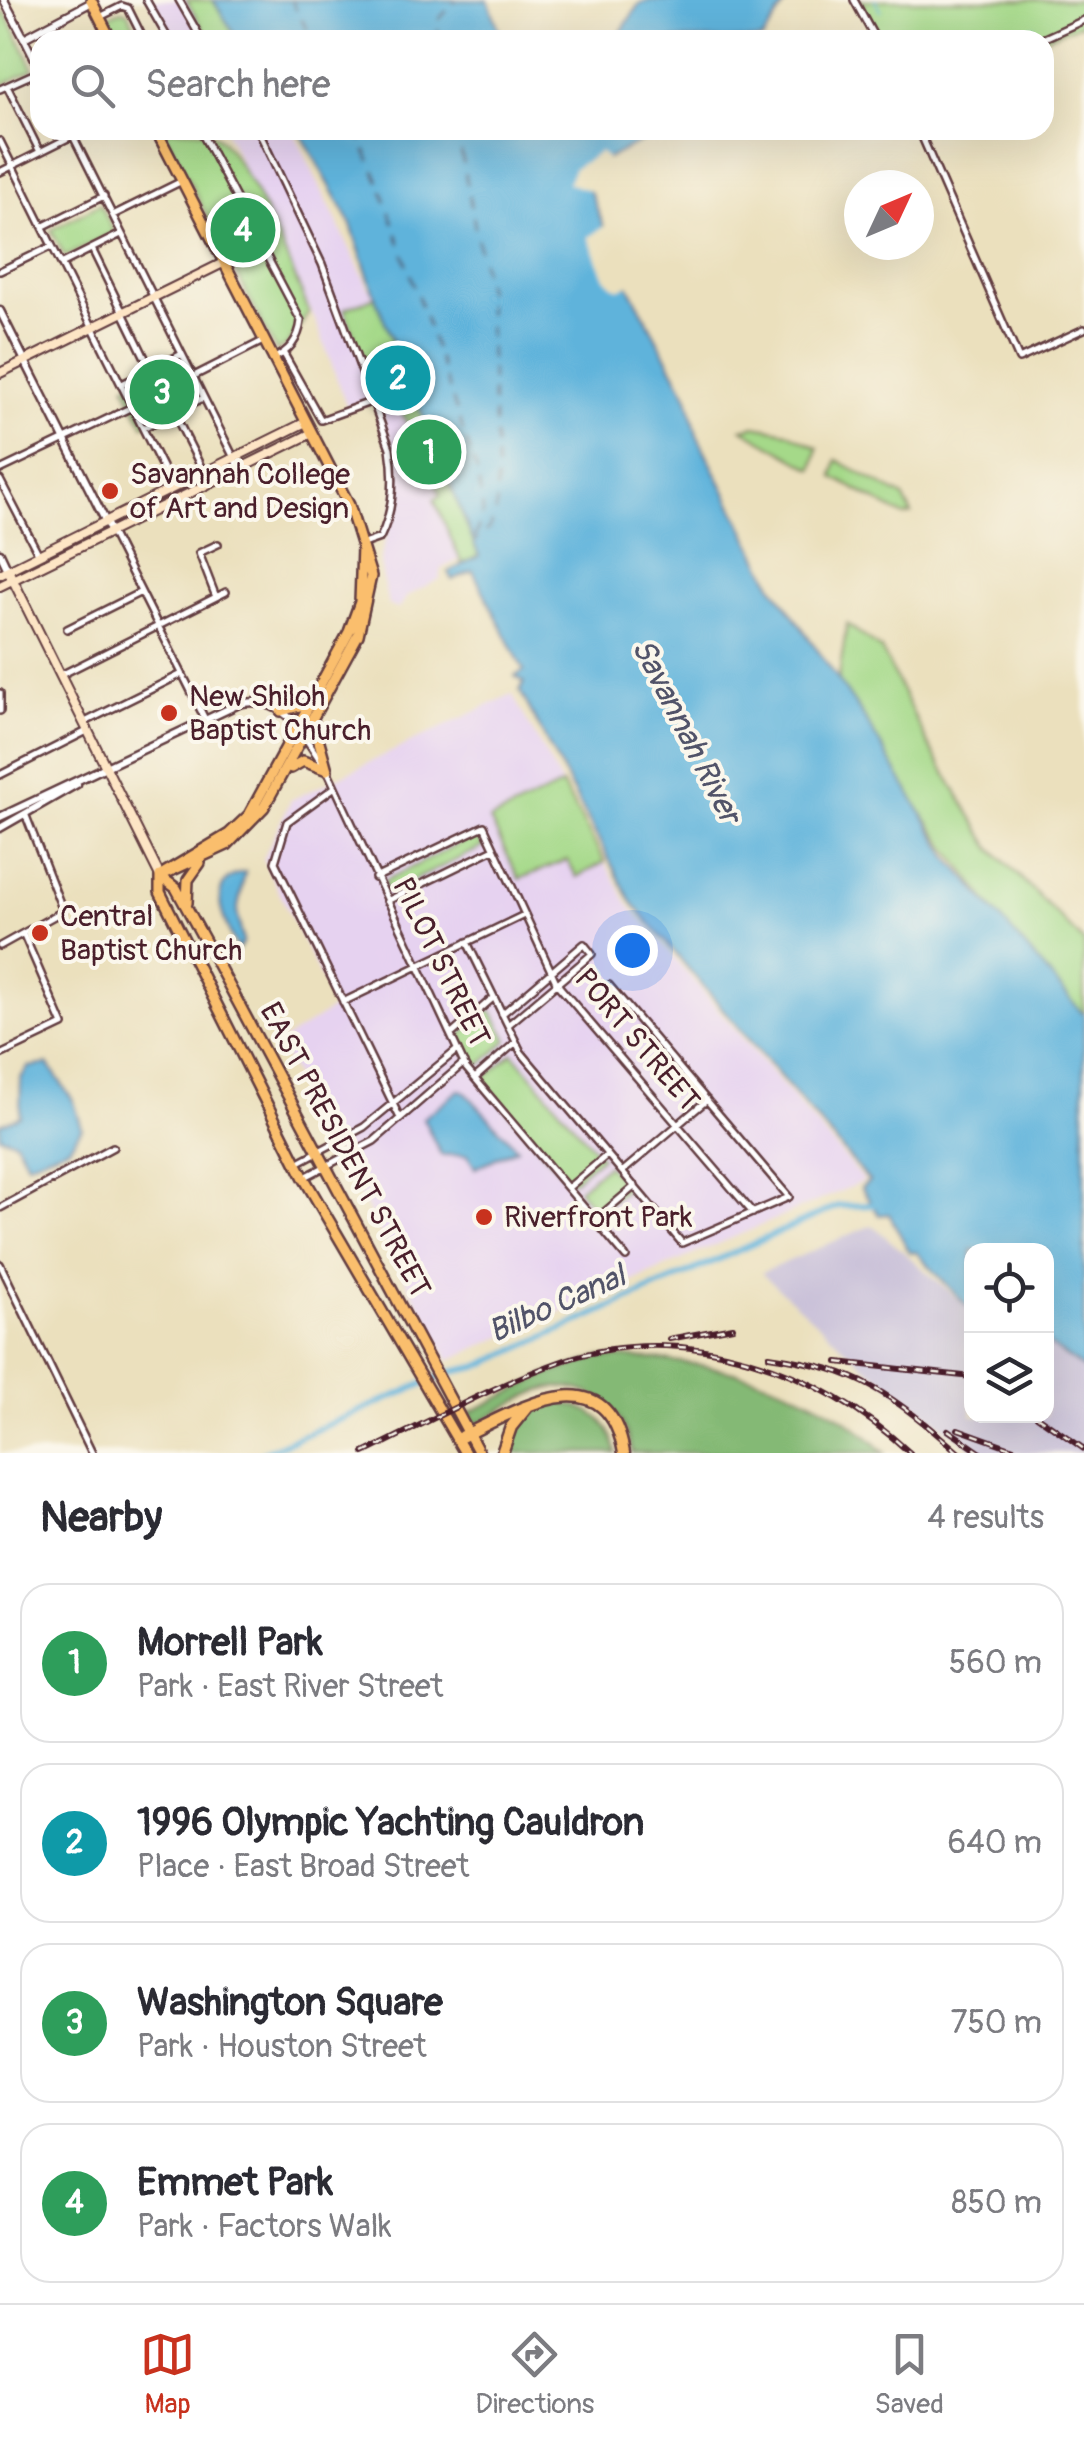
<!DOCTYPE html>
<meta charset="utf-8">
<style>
:root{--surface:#fff;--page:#f2f2f3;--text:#2b2b33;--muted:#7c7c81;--line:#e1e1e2;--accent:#c8321e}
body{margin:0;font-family:Pangolin,sans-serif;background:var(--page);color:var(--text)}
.controls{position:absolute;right:30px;bottom:30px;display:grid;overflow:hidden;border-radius:20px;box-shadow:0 10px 40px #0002}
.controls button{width:90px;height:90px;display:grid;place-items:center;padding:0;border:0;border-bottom:2px solid var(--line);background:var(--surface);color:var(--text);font:50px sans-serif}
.compass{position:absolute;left:844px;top:170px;width:90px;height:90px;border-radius:50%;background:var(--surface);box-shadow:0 10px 40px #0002;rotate:46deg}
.you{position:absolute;left:632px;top:950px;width:35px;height:35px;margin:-25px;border:8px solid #fff;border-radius:50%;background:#1a73e8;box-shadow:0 0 0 15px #1a73e833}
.badge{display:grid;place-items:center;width:65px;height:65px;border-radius:50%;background:var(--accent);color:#fff;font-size:32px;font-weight:700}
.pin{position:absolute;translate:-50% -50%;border:5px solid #fff;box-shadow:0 2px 10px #0006}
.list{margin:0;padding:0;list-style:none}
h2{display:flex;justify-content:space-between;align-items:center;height:130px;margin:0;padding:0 40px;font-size:42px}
h2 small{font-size:32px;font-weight:400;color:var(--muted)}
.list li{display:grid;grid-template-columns:65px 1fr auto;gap:30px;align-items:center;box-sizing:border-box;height:160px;margin:0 20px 20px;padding:0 20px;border:2px solid var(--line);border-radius:30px}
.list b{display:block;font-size:38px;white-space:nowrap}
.list p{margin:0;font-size:32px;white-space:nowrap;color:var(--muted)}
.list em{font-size:32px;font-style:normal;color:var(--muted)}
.icon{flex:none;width:55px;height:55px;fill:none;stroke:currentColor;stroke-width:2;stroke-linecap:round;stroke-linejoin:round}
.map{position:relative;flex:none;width:1084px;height:1453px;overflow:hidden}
.search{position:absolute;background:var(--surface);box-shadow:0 10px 40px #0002;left:30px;right:30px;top:30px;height:110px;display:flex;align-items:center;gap:25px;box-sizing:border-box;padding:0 35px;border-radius:30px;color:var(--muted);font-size:38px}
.sheet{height:850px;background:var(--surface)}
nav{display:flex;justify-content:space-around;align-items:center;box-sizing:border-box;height:140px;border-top:2px solid var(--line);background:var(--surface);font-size:28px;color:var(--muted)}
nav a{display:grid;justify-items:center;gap:5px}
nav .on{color:var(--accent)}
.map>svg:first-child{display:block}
.built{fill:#e6d2f0}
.industrial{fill:#c8bfd8}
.green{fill:#a5d989;stroke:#787c5a;stroke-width:2.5}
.forest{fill:#84b975;stroke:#676c50;stroke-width:2.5}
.water{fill:#5eb3db;stroke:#546983;stroke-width:2.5}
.pier{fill:#ebe0bd}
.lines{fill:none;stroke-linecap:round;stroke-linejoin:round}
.stream{stroke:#5eb3db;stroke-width:2.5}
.canal{stroke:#5eb3db;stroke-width:6}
.ferry{stroke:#515369;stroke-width:2.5;stroke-dasharray:12 10;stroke-linecap:butt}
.minor-casing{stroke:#623c41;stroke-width:10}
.tertiary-casing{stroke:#623c41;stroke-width:11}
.secondary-casing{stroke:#623c41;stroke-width:12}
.primary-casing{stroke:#623c41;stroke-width:14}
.motorway-casing{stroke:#623c41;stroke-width:15}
.minor{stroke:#fff;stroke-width:5}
.tertiary{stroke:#fff;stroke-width:6}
.secondary{stroke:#fde5c5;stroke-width:8}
.primary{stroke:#fabe6d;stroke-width:9}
.motorway{stroke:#fabe6d;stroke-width:10}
.rail-casing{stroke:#4a1f2b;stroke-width:6}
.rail{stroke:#fbf7ec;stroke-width:2.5;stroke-dasharray:8;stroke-linecap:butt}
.poi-dot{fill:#c8321e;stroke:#fbf7ec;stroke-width:4}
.labels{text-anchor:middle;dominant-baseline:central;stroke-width:8;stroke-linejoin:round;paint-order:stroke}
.poi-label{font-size:30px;fill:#4a1f2b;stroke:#fbf7ec;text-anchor:start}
.street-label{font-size:30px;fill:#4a1f2b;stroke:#fbf7ec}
.water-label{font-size:32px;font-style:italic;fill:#515369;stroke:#fbf7ec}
</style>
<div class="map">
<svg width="1084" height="1453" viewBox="0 0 1084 1453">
<rect width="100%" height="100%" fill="#fbf7ec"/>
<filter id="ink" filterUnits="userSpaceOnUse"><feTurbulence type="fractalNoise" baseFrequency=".01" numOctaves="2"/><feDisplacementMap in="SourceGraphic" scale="20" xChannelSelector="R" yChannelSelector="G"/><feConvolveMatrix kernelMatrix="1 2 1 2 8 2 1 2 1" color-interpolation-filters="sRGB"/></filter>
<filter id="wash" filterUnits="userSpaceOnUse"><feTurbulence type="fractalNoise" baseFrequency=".0048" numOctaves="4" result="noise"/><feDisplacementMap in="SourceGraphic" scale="40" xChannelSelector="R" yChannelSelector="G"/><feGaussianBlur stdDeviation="2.25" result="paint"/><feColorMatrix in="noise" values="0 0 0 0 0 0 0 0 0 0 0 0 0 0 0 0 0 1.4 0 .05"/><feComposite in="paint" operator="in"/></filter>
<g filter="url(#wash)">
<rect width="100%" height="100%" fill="#ebe0bd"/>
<path class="built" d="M149,0h64l25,40h-67z
M225,130h68l80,167 -3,11 101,246 -29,14 -2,11 -33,17 -8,13 -11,-4 -8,-43 15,-61 2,-40 -20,-63 -29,12 -31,-86z
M512,694l116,210 236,277 -415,179 -171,-316 57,-37 -72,-148 28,-59z"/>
<path class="industrial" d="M872,1225l99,85 1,106h74l1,-73 37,27v83h-106l-113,-87 -104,-93z"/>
<path class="green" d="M186,0h27l25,40h-29z
M860,0h224v23l-45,17h-158z
M121,10l7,2 13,28h-27l-10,-22z
M5,12l29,57 -34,17v-71z
M163,130c17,0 40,-3 54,7 28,20 79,140 92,175l-21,33 -12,6z
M100,204l14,28 -49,25 -14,-27z
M375,297l104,259 -17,8 -28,-65 7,-4 -44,-93 -15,7 -38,-100z
M180,359l19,38 -55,28 -19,-39z
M755,426l32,6 31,16 -5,21 -71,-40z
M837,460l66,37 9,17 -8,2 -71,-39z
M847,624l34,25 50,101 60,98 93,94v74c-94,-100 -171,-214 -247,-327z
M562,785l43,77 -28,15 -10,-17 -48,19 -29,-59z
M477,835l6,12 -95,46 -4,-12z
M487,1012h6l15,28 -27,25h-8l-14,-29z
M513,1053l88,104 -27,23 -5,2 -87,-102z
M607,1165l20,23 -30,25 -19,-24z"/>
<path class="forest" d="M599,1357c100,0 212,21 286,96h-253c-6,-44 -47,-77 -92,-62 -22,7 -44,23 -64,33l-7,-11 77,-38z
M559,1403c30,2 53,19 57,50h-108c6,-29 22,-43 51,-50z"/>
<path class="water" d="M213,0h275l15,40h-265z
M651,0h137l-26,40h-146l23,-36z
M299,130h365l-57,29 -7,-1 -15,21 39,98 64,120 9,38 76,151 89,128 88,146 134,155v354l-37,-26 -1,-93h-74l-1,60 -55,-58 -6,1 -21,-39 -10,1 -18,-27 8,-7 -238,-280 -111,-210 4,-9 -9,-6 9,-5 -51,-100 -21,9 -4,-8 31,-16 -104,-259 -25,-75z
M245,872l-8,40 6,30 -5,8c-13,-25 -36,-70 7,-78z
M48,1064l26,38 8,26 -13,19 -42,16 -12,-22 -15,-5v-12l20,-8 1,-38 7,-11z
M459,1090l5,1 53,57 -42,20 -7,-13h-27l-18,-37z"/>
<path class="pier" d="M600,152l7,7 -16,21 3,12 -27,-9 7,-15z
M606,225l23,50 4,9 -16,5 -12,-11 -17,-41z"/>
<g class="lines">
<path class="stream" d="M875,0l6,11
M894,38l1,2
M1005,40l29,-13"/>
<path class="canal" d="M262,1453l189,-81 26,-5 361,-161 35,-1"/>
<path class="ferry" d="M291,0l22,40
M441,40l-5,-17 20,-23
M357,130l22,51 99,294 5,38 -10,30
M457,130l29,156 11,183 -1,43 -6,16 -16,14"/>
</g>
</g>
<g filter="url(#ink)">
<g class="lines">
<g class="minor-casing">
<path id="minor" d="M146,0l23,40
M179,0l23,40
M854,0l22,40
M100,17l22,-11 6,2 16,32
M24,38l16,32
M1040,40l44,-20
M7,86l33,66
M0,89l40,-18
M70,130l169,338
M200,130l101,191c-2,18 -12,31 -29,38
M258,130l64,134 68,184c5,31 4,62 -10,90l-17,6
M919,130l100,229 65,-30
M0,141l172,346
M0,172l84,-42
M113,215l69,-34
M44,226l60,-30
M92,249l59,121
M61,264l60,-30
M0,271l52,-25
M284,354l37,66 52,-19
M194,376l69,-35
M122,384l60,-30
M174,413l35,70
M143,428l60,-30
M0,470l132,-63
M0,480l39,75
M111,532l95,189
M216,597l-17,-44 19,-9
M67,629l74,-37
M61,675l165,-83
M0,693v18
M85,722l97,-48
M304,736l18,27
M328,772l138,296 160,189
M0,775l89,-45
M335,787l-48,35 -12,40 124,254
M375,878l109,-52 73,158 196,229
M387,901l107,-52
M467,942l54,110 161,191 107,-46 -180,-212
M0,946l63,-35 -37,-95
M343,1002l181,-87
M502,1014l82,-70 8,10 -84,71
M453,1033l41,-36
M0,1055l63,-30 -39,-90
M475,1078l41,-36
M297,1163l67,-36 93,-77
M622,1172l85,-72
M305,1177l69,-36 90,-78
M568,1188l39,-33
M0,1208l113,-61
M595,1220l40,-34
M0,1264l92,189"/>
</g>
<g class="tertiary-casing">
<path id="tertiary" d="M4,0l20,38 68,-36
M0,311l111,221
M0,553l8,17
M0,817l239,-113c25,-6 44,4 60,24
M0,828l77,-44"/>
</g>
<g class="secondary-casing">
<path id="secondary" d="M0,373l223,-110
M8,570l152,306
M0,574l304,-151
M0,586l310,-152"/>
</g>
<g class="primary-casing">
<path id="primary" d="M91,0l20,40
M156,130l193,375 22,71 -13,59 -94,172 -37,38 -67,31
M281,711l30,-8
M313,720l14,50
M291,768l12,-7 24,9
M164,873l65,-39 20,-19 100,-183 11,-30 2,-55
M160,876l16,12 41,75 262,490
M160,876v16l144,286 161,275
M187,903l1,-23 12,-17"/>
</g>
<g class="motorway-casing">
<path id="motorway" d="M457,1439c54,-25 149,-89 167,14
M502,1453l9,-26 17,-21"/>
</g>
<use href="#minor" class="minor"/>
<use href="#tertiary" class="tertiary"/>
<use href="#secondary" class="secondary"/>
<use href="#primary" class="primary"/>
<use href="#motorway" class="motorway"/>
<g class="rail-casing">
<path id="rail" d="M669,1339l64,-12
M769,1356c91,13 123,39 190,97
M838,1362l134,15
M1037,1416l47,33
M958,1429l67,24
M948,1430l33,23
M364,1453c66,-32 132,-69 201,-93 121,-40 257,10 345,93"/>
</g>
<use href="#rail" class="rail"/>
</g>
</g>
<g class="poi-dot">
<circle cx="110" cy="491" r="10"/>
<circle cx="169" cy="713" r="10"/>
<circle cx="40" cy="933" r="10"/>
<circle cx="484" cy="1217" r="10"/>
</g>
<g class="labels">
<g class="poi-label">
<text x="130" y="474">Savannah College<tspan x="130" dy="34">of Art and Design</tspan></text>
<text x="189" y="696">New Shiloh<tspan x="189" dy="34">Baptist Church</tspan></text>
<text x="60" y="916">Central<tspan x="60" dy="34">Baptist Church</tspan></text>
<text x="504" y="1217">Riverfront Park</text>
</g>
<g class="street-label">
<text transform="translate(441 962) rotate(64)">PILOT STREET</text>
<text transform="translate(637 1040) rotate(50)">PORT STREET</text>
<text transform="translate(345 1150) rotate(62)">EAST PRESIDENT STREET</text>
</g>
<g class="water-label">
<text transform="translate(686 731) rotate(63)">Savannah River</text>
<text transform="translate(557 1304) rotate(-24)">Bilbo Canal</text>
</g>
</g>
</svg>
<div class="controls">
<button><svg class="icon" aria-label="locate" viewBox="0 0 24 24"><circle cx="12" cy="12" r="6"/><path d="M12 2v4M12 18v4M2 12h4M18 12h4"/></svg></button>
<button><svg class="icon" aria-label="layers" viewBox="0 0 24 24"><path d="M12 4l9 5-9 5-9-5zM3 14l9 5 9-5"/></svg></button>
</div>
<svg class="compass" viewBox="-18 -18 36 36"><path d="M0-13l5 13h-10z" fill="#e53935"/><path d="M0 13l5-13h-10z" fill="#7c7c81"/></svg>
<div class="you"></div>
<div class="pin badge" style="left:429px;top:452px;background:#2e9e5b">1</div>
<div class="pin badge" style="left:398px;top:378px;background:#0f9aa8">2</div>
<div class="pin badge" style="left:162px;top:392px;background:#2e9e5b">3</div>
<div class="pin badge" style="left:243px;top:230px;background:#2e9e5b">4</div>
<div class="search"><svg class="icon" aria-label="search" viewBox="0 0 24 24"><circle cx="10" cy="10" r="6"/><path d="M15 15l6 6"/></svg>Search here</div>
</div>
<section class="sheet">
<h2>Nearby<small>4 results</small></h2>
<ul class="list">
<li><span class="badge" style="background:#2e9e5b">1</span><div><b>Morrell Park</b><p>Park · East River Street</p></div><em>560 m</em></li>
<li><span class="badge" style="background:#0f9aa8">2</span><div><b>1996 Olympic Yachting Cauldron</b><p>Place · East Broad Street</p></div><em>640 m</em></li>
<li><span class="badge" style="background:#2e9e5b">3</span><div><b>Washington Square</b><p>Park · Houston Street</p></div><em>750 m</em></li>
<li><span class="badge" style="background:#2e9e5b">4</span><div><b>Emmet Park</b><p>Park · Factors Walk</p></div><em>850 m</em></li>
</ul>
</section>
<nav>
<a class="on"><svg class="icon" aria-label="map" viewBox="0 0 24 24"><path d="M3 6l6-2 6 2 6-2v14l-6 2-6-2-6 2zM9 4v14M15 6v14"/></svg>Map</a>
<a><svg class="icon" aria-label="directions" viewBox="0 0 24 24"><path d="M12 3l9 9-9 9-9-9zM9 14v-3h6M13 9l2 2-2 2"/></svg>Directions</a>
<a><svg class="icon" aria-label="saved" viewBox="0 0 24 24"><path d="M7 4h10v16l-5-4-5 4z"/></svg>Saved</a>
</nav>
